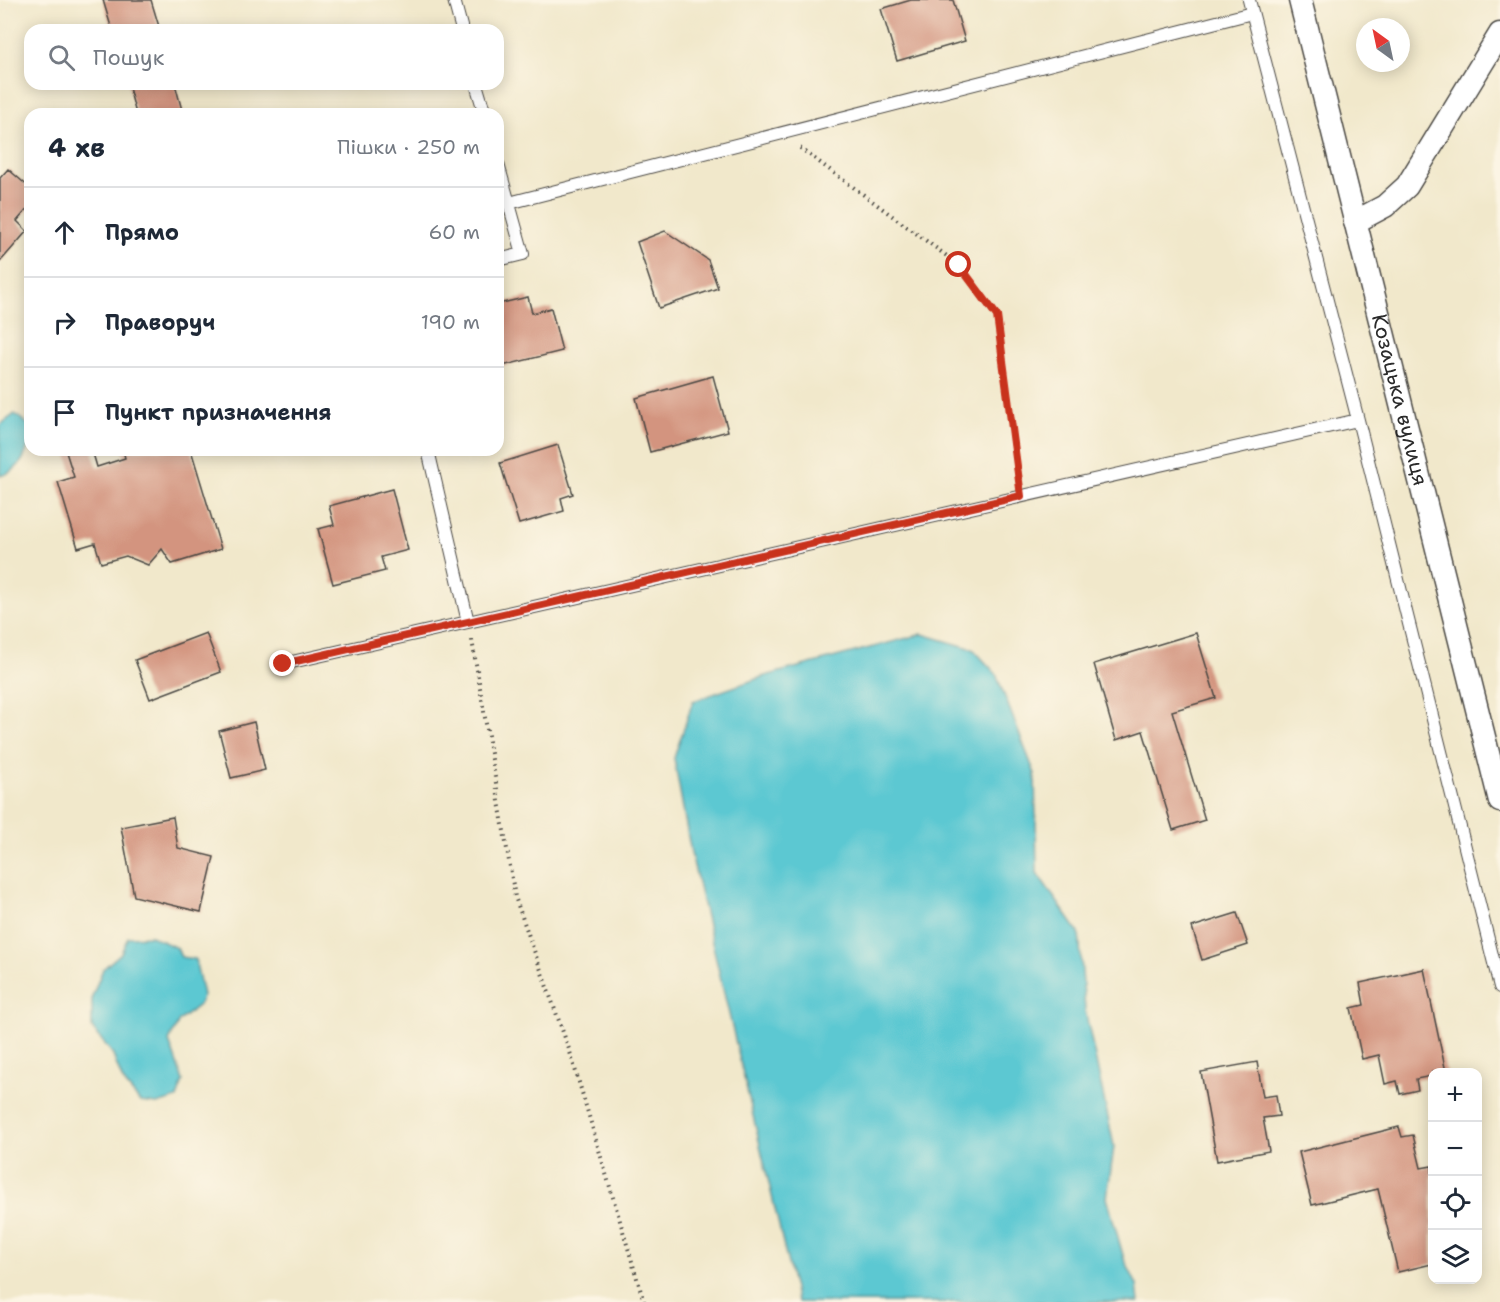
<!DOCTYPE html>
<html lang="uk">
<meta charset="utf-8">
<style>
:root{--surface:#fff;--page:#f6f6f7;--text:#1f2937;--muted:#747a83;--line:#e0e1e3}
body{margin:0;font-family:"Shantell Sans",sans-serif;background:var(--page);color:var(--text)}
.controls{position:absolute;right:18px;bottom:18px;display:grid;overflow:hidden;border-radius:12px;box-shadow:0 3px 15px #0003}
.controls button{width:54px;height:54px;display:grid;place-items:center;padding:0;border:0;border-bottom:2px solid var(--line);background:var(--surface);color:var(--text);font:30px sans-serif}
.compass{position:absolute;left:1356px;top:18px;width:54px;height:54px;border-radius:50%;background:var(--surface);box-shadow:0 3px 15px #0003;rotate:327deg}
.stop{position:absolute;width:18px;height:18px;margin:-14px;border:4px solid #c8321e;border-radius:50%;background:#fff}
.stop.end{background:#c8321e;border-color:#fff;box-shadow:0 2px 6px #0008}
.list{margin:0;padding:0;list-style:none}
h2{display:flex;justify-content:space-between;align-items:center;height:78px;margin:0;padding:0 24px;font-size:26px}
h2 small{font-size:20px;font-weight:400;color:var(--muted)}
.list li{display:grid;grid-template-columns:39px 1fr auto;gap:18px;align-items:center;box-sizing:border-box;height:90px;padding:0 24px;border-top:2px solid var(--line)}
.list b{display:block;font-size:22px;white-space:nowrap}
.list em{font-size:20px;font-style:normal;color:var(--muted)}
.icon{flex:none;width:33px;height:33px;fill:none;stroke:currentColor;stroke-width:2;stroke-linecap:round;stroke-linejoin:round}
.map{position:relative;flex:none;width:1500px;height:1302px;overflow:hidden}
.search{position:absolute;background:var(--surface);box-shadow:0 3px 15px #0003;left:24px;top:24px;width:480px;height:66px;display:flex;align-items:center;gap:15px;box-sizing:border-box;padding:0 21px;border-radius:18px;color:var(--muted);font-size:22px}
.panel{position:absolute;background:var(--surface);box-shadow:0 3px 15px #0003;left:24px;top:108px;width:480px;height:348px;border-radius:18px}
.map>svg:first-child{display:block}
.water{fill:#5bc8d2;stroke:#437a7e;stroke-width:1.5}
.building{fill:#d3947f}
.lines{fill:none;stroke-linecap:round;stroke-linejoin:round}
.service-casing{stroke:#494743;stroke-width:14}
.minor-casing{stroke:#494743;stroke-width:25}
.path{stroke:#494743;stroke-width:4;stroke-dasharray:1.5 4.5;stroke-linecap:butt}
.service{stroke:#fff;stroke-width:12}
.minor{stroke:#fff;stroke-width:22}
.route{stroke:#c8321e;stroke-width:8}
.labels{text-anchor:middle;dominant-baseline:central;stroke-width:6;stroke-linejoin:round;paint-order:stroke}
.street-label{font-size:21px;fill:#2b2b2b;stroke:#fcf5e5}
</style>
<div class="map">
<svg width="1500" height="1302" viewBox="0 0 1500 1302">
<rect width="100%" height="100%" fill="#fcf5e5"/>
<filter id="ink" filterUnits="userSpaceOnUse"><feTurbulence type="fractalNoise" baseFrequency=".0167" numOctaves="2"/><feDisplacementMap in="SourceGraphic" scale="12" xChannelSelector="R" yChannelSelector="G"/><feConvolveMatrix kernelMatrix="1 2 1 2 8 2 1 2 1" color-interpolation-filters="sRGB"/></filter>
<filter id="wash" filterUnits="userSpaceOnUse"><feTurbulence type="fractalNoise" baseFrequency=".008" numOctaves="4" result="noise"/><feDisplacementMap in="SourceGraphic" scale="24" xChannelSelector="R" yChannelSelector="G"/><feGaussianBlur stdDeviation="1.35" result="paint"/><feColorMatrix in="noise" values="0 0 0 0 0 0 0 0 0 0 0 0 0 0 0 0 0 1.4 0 .05"/><feComposite in="paint" operator="in"/></filter>
<g filter="url(#wash)">
<rect width="100%" height="100%" fill="#f1e8cb"/>
<path class="water" d="M15,414l15,12c0,23 -6,44 -30,50v-51z
M922,634l51,15 23,25 39,100 2,99 42,60 6,77 29,136 -7,52 17,61 13,26 2,17h-342l-106,-449 -17,-95 19,-57 72,-25z
M151,936l26,12 4,9 14,2 8,36 -4,10 -20,16 -10,20 14,40 -6,17 -20,6 -17,-2 -17,-21 -11,-28 -20,-25v-31l11,-28 18,-16 7,-16z"/>
<g id="blocks">
<path class="building" d="M103,0h48l9,30h-48z
M911,0h42l12,41 -68,20 -16,-52z
M128,84h47l8,30h-47z
M8,169l22,19v18l-13,15 10,10 -27,31v-84z
M665,231l43,29 10,28 -59,20 -22,-66z
M528,297l4,16 19,-5 11,43 -64,16v-63z
M713,376l15,55 -78,21 -14,-54z
M558,445l15,49 -12,4 3,13 -45,13 -19,-61z
M72,450h20l5,17 28,-9 -2,-8h68l30,99 -49,15 -10,-15 -14,16 -22,-9 -25,7 -6,-20 -17,5 -20,-66 16,-5 -8,-25z
M392,489l16,61 -27,7 4,14 -52,13 -15,-55 16,-4 -5,-19z
M206,633l15,39 -71,27 -15,-39z
M1196,633l20,65 -44,13 33,109 -32,10 -30,-99 -27,9 -22,-76z
M254,722l11,48 -34,8 -12,-47z
M173,817l5,31 36,9 -13,55 -67,-16 -13,-69z
M1237,913l11,32 -46,15 -10,-33z
M1424,969l22,103h-14v4l-16,3 2,11 -18,4 -3,-13 -12,3 -6,-29 -17,4 -11,-51 13,-3 -4,-22z
M1257,1062l6,35 13,-2 3,21 -16,2 6,33 -52,10 -16,-89z
M1399,1127l3,10 11,-2 8,33 11,-2v98l-34,8 -20,-83 -66,16 -13,-53z"/>
</g>
</g>
<g filter="url(#ink)">
<use href="#blocks" fill-opacity="0" stroke="#494743" stroke-width="1.5"/>
<g class="lines">
<g class="service-casing">
<path id="service" d="M454,0l8,30
M1249,0l109,420 142,567
M476,84l9,30
M498,164l25,90 -25,6
M509,203l743,-190
M428,450l40,172
M283,664l1075,-244"/>
</g>
<g class="minor-casing">
<g id="minor">
<path id="s1" d="M1300,0l200,801"/>
<path d="M1355,222l30,-16 22,-20 93,-152"/>
</g>
</g>
<path class="path" d="M800,148l159,117 38,51 21,162
M472,640l43,257 55,155 74,250"/>
<use href="#service" class="service"/>
<use href="#minor" class="minor"/>
</g>
</g>
<g class="lines" filter="url(#ink)">
<path class="route" d="M283,664l738,-168 -24,-180 -38,-51"/>
</g>
<g class="labels">
<g class="street-label">
<text stroke="none"><textPath href="#s1" startOffset="412">Козацька вулиця</textPath></text>
</g>
</g>
</svg>
<div class="controls">
<button>+</button>
<button>−</button>
<button><svg class="icon" aria-label="locate" viewBox="0 0 24 24"><circle cx="12" cy="12" r="6"/><path d="M12 2v4M12 18v4M2 12h4M18 12h4"/></svg></button>
<button><svg class="icon" aria-label="layers" viewBox="0 0 24 24"><path d="M12 4l9 5-9 5-9-5zM3 14l9 5 9-5"/></svg></button>
</div>
<svg class="compass" viewBox="-18 -18 36 36"><path d="M0-13l5 13h-10z" fill="#e53935"/><path d="M0 13l5-13h-10z" fill="#747a83"/></svg>
<div class="stop" style="left:959px;top:265px"></div>
<div class="stop end" style="left:283px;top:664px"></div>
<div class="search"><svg class="icon" aria-label="search" viewBox="0 0 24 24"><circle cx="10" cy="10" r="6"/><path d="M15 15l6 6"/></svg>Пошук</div>
<section class="panel">
<h2>4 хв<small>Пішки · 250 m</small></h2>
<ul class="list">
<li><svg class="icon" aria-label="ahead" viewBox="0 0 24 24"><path d="M12 20V5M6 11l6-6 6 6"/></svg><div><b>Прямо</b></div><em>60 m</em></li>
<li><svg class="icon" aria-label="right" viewBox="0 0 24 24"><path d="M7 20v-9h11M14 6l5 5-5 5"/></svg><div><b>Праворуч</b></div><em>190 m</em></li>
<li><svg class="icon" aria-label="arrive" viewBox="0 0 24 24"><path d="M6 21V4h12l-3 4 3 4H6"/></svg><div><b>Пункт призначення</b></div></li>
</ul>
</section>
</div>
